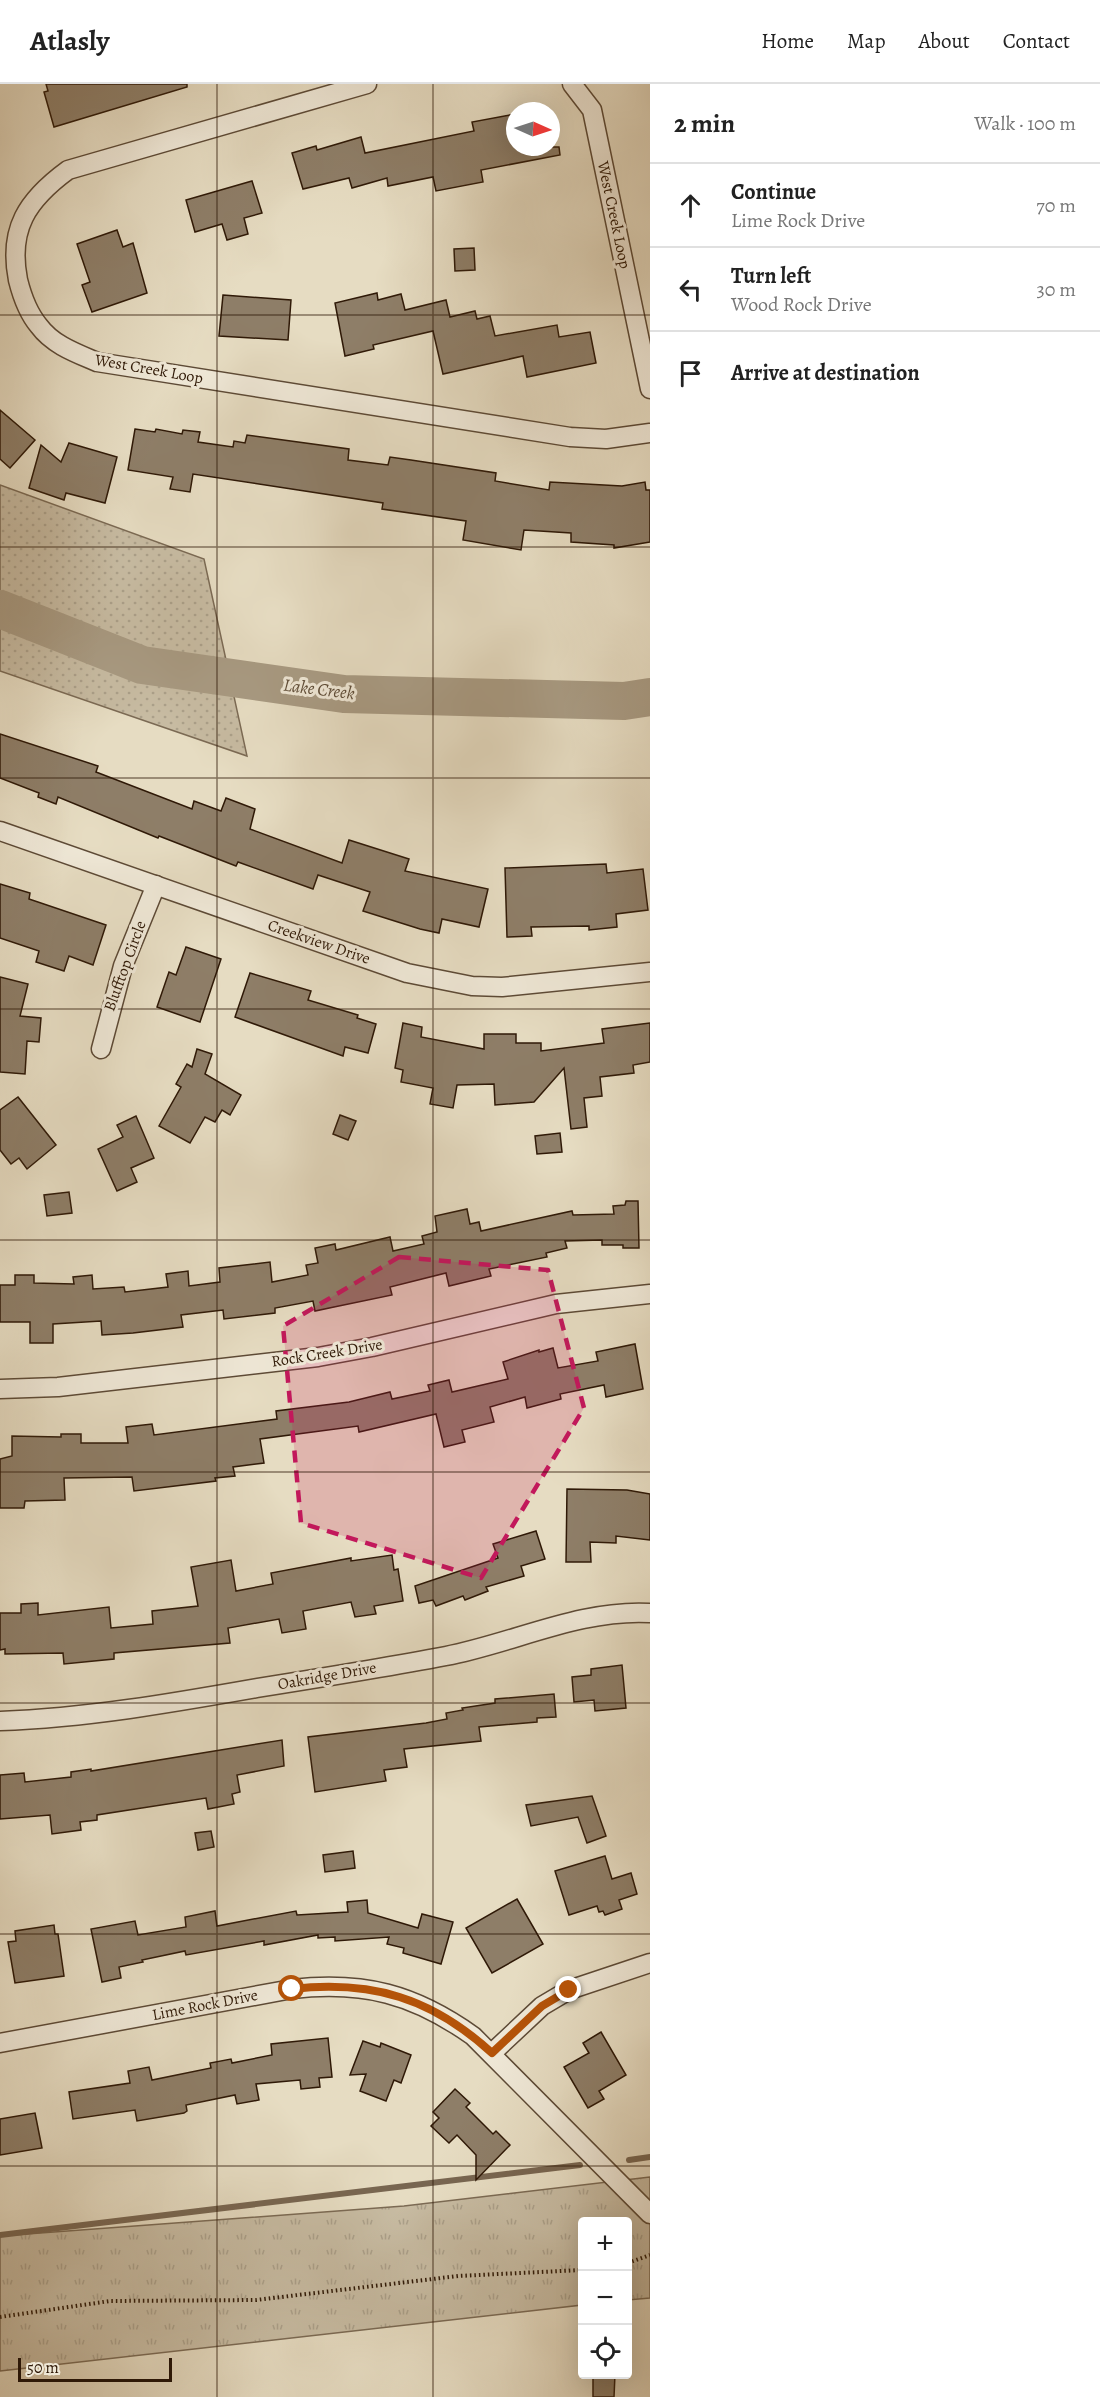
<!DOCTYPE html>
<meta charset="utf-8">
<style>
:root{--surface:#fff;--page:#f6f6f6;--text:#222;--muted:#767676;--line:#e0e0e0}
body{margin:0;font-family:Alegreya,serif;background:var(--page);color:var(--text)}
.controls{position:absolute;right:18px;bottom:18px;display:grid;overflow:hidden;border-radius:6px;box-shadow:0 6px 24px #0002}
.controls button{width:54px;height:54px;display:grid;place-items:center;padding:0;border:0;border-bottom:2px solid var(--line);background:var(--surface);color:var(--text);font:30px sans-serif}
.compass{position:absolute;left:506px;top:18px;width:54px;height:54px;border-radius:50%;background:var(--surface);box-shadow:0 6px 24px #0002;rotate:93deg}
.scale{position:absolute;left:18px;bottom:15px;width:154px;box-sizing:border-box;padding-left:6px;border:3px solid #2f1907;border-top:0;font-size:16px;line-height:21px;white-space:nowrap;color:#2f1907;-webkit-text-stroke:4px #efe8d7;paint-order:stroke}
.stop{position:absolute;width:18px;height:18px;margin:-14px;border:4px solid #b45309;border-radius:50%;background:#fff}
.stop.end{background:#b45309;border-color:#fff;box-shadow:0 2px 6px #0008}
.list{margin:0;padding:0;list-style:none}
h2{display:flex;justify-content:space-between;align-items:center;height:78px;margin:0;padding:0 24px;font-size:26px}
h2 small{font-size:20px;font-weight:400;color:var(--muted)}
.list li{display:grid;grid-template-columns:39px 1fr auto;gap:18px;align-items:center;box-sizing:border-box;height:84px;padding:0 24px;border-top:2px solid var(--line)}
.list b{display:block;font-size:22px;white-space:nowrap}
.list p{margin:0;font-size:20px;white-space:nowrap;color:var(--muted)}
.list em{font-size:20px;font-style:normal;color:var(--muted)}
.icon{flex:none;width:33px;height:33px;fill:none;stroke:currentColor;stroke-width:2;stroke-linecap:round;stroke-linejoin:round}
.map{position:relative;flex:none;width:650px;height:2313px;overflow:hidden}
header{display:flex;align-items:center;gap:36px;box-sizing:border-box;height:84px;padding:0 30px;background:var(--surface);border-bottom:2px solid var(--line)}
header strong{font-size:28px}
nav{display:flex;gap:33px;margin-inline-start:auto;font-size:21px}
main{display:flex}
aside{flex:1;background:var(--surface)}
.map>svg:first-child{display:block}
</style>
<header>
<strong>Atlasly</strong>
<nav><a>Home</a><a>Map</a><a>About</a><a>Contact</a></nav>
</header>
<main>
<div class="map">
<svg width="650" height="2313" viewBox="0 0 650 2313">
<defs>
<pattern id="grass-dots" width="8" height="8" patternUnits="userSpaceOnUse" patternTransform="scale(1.5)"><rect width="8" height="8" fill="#c7bba2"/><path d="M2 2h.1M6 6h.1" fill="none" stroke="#aba08a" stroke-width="1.8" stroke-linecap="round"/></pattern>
<pattern id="park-tufts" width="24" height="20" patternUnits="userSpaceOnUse" patternTransform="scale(1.5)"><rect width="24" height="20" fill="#c7bba2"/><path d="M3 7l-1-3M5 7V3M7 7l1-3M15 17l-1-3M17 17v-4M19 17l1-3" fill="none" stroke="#aba08a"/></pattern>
</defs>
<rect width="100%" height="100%" fill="#e6dcc2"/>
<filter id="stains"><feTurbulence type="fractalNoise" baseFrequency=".00333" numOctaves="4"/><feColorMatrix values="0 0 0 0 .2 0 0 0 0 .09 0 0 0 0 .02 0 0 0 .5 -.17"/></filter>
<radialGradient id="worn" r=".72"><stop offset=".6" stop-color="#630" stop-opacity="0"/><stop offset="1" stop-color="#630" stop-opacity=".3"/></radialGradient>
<path fill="url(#grass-dots)" stroke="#7b6a54" stroke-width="1.5" d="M 0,401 L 204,475 L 247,672 L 0,587 Z"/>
<path fill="url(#park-tufts)" stroke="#7b6a54" stroke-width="1.5" d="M 650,2093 L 650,2214 L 628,2216 L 628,2138 L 582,2138 L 582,2221 L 0,2287 L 0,2152 L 404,2122 Z"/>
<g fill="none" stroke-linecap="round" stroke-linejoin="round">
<g stroke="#786651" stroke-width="6">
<path d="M 629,2076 L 650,2073"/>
<path d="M 0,2151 L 580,2081"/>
</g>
<path stroke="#a89a82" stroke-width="38" d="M 0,525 L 142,581 L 344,610 L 624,617 L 650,613"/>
</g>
<g fill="#8e7e68" stroke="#2f1907" stroke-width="1.5">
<path d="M 46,0 L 187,0 L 187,3 L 54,43 L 44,8 L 48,7 Z"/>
<path d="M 515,30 L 515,63 L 559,63 L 560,71 L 481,86 L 483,98 L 436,107 L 433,93 L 388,102 L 387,94 L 352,104 L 349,94 L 303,105 L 292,69 L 316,62 L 317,66 L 361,53 L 365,69 L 474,47 L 472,38 Z"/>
<path d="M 252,97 L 262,129 L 244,134 L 248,150 L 227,156 L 222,140 L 195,148 L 186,116 Z"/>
<path d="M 117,146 L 123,163 L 133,159 L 147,209 L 92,228 L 82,201 L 90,198 L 77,160 Z"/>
<path d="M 474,164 L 475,186 L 455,187 L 454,165 Z"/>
<path d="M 377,209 L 378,216 L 401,210 L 405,226 L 446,216 L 450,233 L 475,227 L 477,235 L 490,232 L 495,252 L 557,241 L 559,253 L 590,248 L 596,279 L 527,293 L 523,272 L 443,290 L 433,247 L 373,261 L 374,265 L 345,272 L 335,219 Z"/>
<path d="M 223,211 L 291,216 L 288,256 L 219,252 Z"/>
<path d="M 0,326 L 35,356 L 10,384 L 0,375 Z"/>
<path d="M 135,345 L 155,348 L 156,345 L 182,350 L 183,346 L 200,348 L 198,358 L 233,363 L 234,357 L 245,359 L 247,351 L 349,365 L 348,376 L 388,381 L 390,373 L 411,376 L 496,389 L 495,397 L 549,406 L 550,398 L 622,402 L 645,398 L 646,406 L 650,406 L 650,458 L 614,464 L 614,461 L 571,458 L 571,449 L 524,446 L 521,466 L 463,456 L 466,437 L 382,425 L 383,419 L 193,390 L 190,408 L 170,405 L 173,393 L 128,386 Z"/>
<path d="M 69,359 L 117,373 L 105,419 L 66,409 L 64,416 L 29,404 L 41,361 L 61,378 Z"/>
<path d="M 0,650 L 98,682 L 96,688 L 192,725 L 194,717 L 221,727 L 226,714 L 255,725 L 250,745 L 342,779 L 349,756 L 409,775 L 405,787 L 488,805 L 479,843 L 442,835 L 439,849 L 420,845 L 363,827 L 370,808 L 318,791 L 313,805 L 238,778 L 236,782 L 159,752 L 158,754 L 58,713 L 56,720 L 38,713 L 39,709 L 0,694 Z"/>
<path d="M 606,780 L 607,789 L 643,785 L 648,826 L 616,830 L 617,843 L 589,846 L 589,842 L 531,843 L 532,852 L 507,853 L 505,784 Z"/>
<path d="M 0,800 L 30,809 L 29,815 L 106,841 L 93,881 L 69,872 L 64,887 L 36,878 L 39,867 L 0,854 Z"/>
<path d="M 186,863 L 221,875 L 200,938 L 157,923 L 169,888 L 176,891 Z"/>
<path d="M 250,889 L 311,907 L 308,916 L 358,931 L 357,934 L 376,940 L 368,969 L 345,963 L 343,972 L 235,933 Z"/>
<path d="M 0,893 L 28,900 L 20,932 L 41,934 L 39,958 L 27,957 L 25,990 L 0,988 Z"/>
<path d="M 403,939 L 422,943 L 421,953 L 484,965 L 484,950 L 516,950 L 516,959 L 541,959 L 541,967 L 604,959 L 602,945 L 650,939 L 650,978 L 633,981 L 634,989 L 600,993 L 602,1012 L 584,1014 L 587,1043 L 571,1045 L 564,984 L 534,1018 L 495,1021 L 494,1000 L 457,1001 L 453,1024 L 430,1020 L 433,1004 L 401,998 L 403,986 L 395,984 Z"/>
<path d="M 197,965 L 212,970 L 205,990 L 241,1011 L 230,1031 L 222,1026 L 215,1038 L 205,1033 L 190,1059 L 159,1042 L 181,1003 L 176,1000 L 187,980 L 192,983 Z"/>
<path d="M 18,1013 L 56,1061 L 27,1085 L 19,1074 L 11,1080 L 0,1066 L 0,1026 Z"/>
<path d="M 340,1031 L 356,1037 L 348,1056 L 333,1050 Z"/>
<path d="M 136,1032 L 154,1074 L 131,1084 L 137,1098 L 117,1107 L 98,1065 L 123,1053 L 117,1041 Z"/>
<path d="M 560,1049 L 562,1068 L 537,1070 L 535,1052 Z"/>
<path d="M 69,1108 L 72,1129 L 47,1132 L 44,1111 Z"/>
<path d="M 626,1117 L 638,1117 L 639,1164 L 623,1164 L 623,1161 L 602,1161 L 602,1156 L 565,1157 L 567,1164 L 546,1169 L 547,1173 L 489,1185 L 491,1192 L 449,1202 L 446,1189 L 390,1203 L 392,1211 L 334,1223 L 315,1227 L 313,1217 L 275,1224 L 275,1229 L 224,1235 L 223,1226 L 181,1231 L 183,1243 L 133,1249 L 102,1251 L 101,1237 L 53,1240 L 53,1259 L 30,1259 L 30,1238 L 0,1238 L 0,1201 L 15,1201 L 15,1191 L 34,1191 L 34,1199 L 74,1200 L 73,1193 L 92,1191 L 93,1205 L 124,1203 L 125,1208 L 168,1203 L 166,1190 L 188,1187 L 189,1202 L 220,1198 L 219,1184 L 270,1178 L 272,1198 L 308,1191 L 306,1181 L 318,1179 L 315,1164 L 335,1160 L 336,1166 L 390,1153 L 393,1167 L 424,1160 L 422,1152 L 437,1148 L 435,1132 L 467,1125 L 470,1140 L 479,1138 L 481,1147 L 572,1127 L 573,1131 L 614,1130 L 613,1122 L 625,1121 Z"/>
<path d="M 635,1260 L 643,1305 L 606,1313 L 604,1301 L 560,1310 L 561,1315 L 527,1324 L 525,1313 L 490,1323 L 494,1338 L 462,1346 L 465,1358 L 444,1363 L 436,1330 L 359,1348 L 358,1342 L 260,1355 L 264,1379 L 233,1383 L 235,1392 L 215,1394 L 216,1397 L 134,1407 L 132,1393 L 64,1394 L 65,1416 L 25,1417 L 24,1424 L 0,1424 L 0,1375 L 12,1372 L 12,1352 L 61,1353 L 61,1350 L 81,1350 L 81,1359 L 128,1359 L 126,1343 L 152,1340 L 154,1351 L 277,1335 L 276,1327 L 349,1318 L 390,1308 L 392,1315 L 430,1307 L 428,1301 L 449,1296 L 452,1308 L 508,1295 L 503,1278 L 539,1266 L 539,1268 L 553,1264 L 558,1284 L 598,1277 L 596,1268 Z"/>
<path d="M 567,1405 L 627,1406 L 650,1410 L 650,1456 L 616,1452 L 616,1459 L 590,1458 L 591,1478 L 566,1478 Z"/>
<path d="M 536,1447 L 545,1475 L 521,1482 L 524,1492 L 486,1503 L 488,1507 L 465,1516 L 463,1512 L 436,1522 L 433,1516 L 419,1519 L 415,1502 L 498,1474 L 493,1460 Z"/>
<path d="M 392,1471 L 394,1486 L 398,1485 L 403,1517 L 374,1522 L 376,1530 L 355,1533 L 351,1518 L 303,1527 L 306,1545 L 282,1549 L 279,1535 L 228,1544 L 230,1559 L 114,1569 L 114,1575 L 64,1580 L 63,1569 L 5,1570 L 5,1565 L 0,1566 L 0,1529 L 21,1529 L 21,1520 L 38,1519 L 38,1531 L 109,1523 L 111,1544 L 153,1540 L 152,1527 L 198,1522 L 191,1483 L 231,1476 L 236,1507 L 273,1500 L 271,1489 L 351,1474 L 351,1477 Z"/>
<path d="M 622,1581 L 626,1624 L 595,1627 L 594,1616 L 574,1618 L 572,1593 L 591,1591 L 591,1585 Z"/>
<path d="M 554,1610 L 556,1633 L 537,1634 L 537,1638 L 479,1643 L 481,1657 L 404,1665 L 407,1683 L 384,1686 L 386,1697 L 315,1708 L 308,1653 L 426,1639 L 447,1635 L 446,1629 L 463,1626 L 462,1624 L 495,1619 L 495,1615 Z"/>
<path d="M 282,1656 L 284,1682 L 237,1691 L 240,1708 L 232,1710 L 234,1720 L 208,1725 L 206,1714 L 97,1731 L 97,1736 L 80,1738 L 81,1746 L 52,1750 L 50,1731 L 0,1735 L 0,1691 L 24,1689 L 25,1698 L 71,1693 L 71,1688 L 91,1685 L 91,1687 Z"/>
<path d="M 592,1712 L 606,1752 L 587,1759 L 578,1733 L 531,1742 L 526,1721 Z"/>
<path d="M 211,1747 L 214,1763 L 198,1766 L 195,1749 Z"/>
<path d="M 353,1767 L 355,1784 L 325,1788 L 323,1771 Z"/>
<path d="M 605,1772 L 612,1795 L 631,1789 L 637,1810 L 619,1816 L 622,1825 L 605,1831 L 603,1827 L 599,1828 L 597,1822 L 569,1831 L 555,1787 Z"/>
<path d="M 517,1815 L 543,1860 L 492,1889 L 466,1844 Z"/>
<path d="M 367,1816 L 368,1829 L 418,1844 L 422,1830 L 453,1838 L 441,1880 L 403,1869 L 404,1864 L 387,1860 L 389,1853 L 335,1857 L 335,1853 L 318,1854 L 318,1851 L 264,1861 L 264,1857 L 186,1871 L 185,1867 L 142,1876 L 143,1878 L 119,1883 L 121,1894 L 102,1898 L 91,1845 L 135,1837 L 138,1851 L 186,1843 L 185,1833 L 215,1827 L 217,1842 L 296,1827 L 297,1831 L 348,1828 L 347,1818 Z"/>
<path d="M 54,1841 L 55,1850 L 58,1850 L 64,1892 L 15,1899 L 8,1858 L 16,1857 L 15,1847 Z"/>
<path d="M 601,1948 L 626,1991 L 599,2007 L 604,2015 L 588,2024 L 564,1983 L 589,1969 L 583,1959 Z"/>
<path d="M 328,1954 L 332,1993 L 319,1994 L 320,2003 L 301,2005 L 300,1996 L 256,2000 L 259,2016 L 237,2020 L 235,2011 L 186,2021 L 187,2027 L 184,2029 L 137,2037 L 135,2026 L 73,2035 L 69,2008 L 130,1999 L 128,1987 L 149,1983 L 152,1996 L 211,1984 L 210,1979 L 231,1975 L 232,1979 L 272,1971 L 271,1960 Z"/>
<path d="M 363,1957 L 380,1963 L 381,1959 L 411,1971 L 401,1999 L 394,1996 L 386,2017 L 360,2007 L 366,1990 L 350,1991 Z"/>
<path d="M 455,2005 L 470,2019 L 466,2023 L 493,2050 L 496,2047 L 510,2061 L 476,2096 L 476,2071 L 457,2051 L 449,2059 L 431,2042 L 439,2034 L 433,2028 Z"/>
<path d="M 35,2029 L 42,2064 L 0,2071 L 0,2035 Z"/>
<path d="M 593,2290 L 615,2290 L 614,2313 L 593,2313 Z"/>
</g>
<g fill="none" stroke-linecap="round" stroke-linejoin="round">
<g stroke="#5d4a36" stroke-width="21">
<g id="minor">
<path d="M 367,0 L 68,86 C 27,116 8,145 18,196 C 22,212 28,229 39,242 C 53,261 76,269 97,278 L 570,353 L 606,355 L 650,349"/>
<path d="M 572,0 L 592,26 L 650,305"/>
<path d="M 0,747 L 407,889 L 472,902 L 502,903 L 650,888"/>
<path d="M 101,965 L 123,882 L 156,801"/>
<path d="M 0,1305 L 58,1303 L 318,1273 L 372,1263 L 556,1220 L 650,1210"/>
<path d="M 0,1637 C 86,1634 172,1619 257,1604 C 320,1594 383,1584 446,1572 C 514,1559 580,1525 650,1529"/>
<path d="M 0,1959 L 292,1905 C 364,1897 414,1910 473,1952 L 650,2130"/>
<path d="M 492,1969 L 542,1922 L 569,1906 L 650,1879"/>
</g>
</g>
<g stroke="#2f1907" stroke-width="4" stroke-dasharray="1.5 3" stroke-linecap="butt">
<path d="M 628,2179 L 650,2171"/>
<path d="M 0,2233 L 110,2217 L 256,2216 L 458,2192 L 582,2186"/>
</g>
<use href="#minor" stroke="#efe8d7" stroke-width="18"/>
</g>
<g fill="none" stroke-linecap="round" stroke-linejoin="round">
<path stroke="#b45309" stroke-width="8" d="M 292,1905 C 372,1896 432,1914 492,1969 L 542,1922 L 569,1906"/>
</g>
<path fill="#c2185b" fill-opacity="0.2" stroke="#c2185b" stroke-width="4.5" stroke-dasharray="12 8" stroke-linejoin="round" d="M 399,1173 L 548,1186 L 584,1324 L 481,1494 L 301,1439 L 283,1242 Z"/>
<path fill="none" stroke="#2f1907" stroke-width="1.5" stroke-opacity="0.55" d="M 217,0 L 217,2313M 433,0 L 433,2313M 0,231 L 650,231M 0,463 L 650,463M 0,694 L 650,694M 0,925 L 650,925M 0,1156 L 650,1156M 0,1388 L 650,1388M 0,1619 L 650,1619M 0,1850 L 650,1850M 0,2082 L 650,2082"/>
<g text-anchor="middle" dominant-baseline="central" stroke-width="6" stroke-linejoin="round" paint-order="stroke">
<g font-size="16" fill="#2f1907" stroke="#efe8d7">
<text transform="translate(614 131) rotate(78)">West Creek Loop</text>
<text transform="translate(149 285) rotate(10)">West Creek Loop</text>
<text transform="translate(319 858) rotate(19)">Creekview Drive</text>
<text transform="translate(125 882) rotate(-70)">Blufftop Circle</text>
<text transform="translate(327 1269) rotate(-9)">Rock Creek Drive</text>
<text transform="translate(327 1592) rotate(-10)">Oakridge Drive</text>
<text transform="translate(205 1921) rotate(-11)">Lime Rock Drive</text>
</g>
<g font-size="18" font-style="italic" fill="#5f4d38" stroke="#efe8d7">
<text transform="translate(319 605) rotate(7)">Lake Creek</text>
</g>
</g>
<rect width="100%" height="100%" filter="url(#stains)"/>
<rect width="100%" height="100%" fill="url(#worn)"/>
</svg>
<div class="controls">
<button>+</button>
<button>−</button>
<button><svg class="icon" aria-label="locate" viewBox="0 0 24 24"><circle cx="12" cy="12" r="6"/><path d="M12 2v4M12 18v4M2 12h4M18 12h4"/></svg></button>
</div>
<svg class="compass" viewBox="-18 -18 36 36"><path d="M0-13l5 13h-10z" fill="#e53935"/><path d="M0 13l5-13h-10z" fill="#767676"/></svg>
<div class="scale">50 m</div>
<div class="stop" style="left:292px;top:1905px"></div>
<div class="stop end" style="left:569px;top:1906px"></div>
</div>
<aside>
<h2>2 min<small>Walk · 100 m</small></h2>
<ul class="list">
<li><svg class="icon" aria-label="ahead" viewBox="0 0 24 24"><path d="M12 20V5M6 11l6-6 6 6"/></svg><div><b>Continue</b><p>Lime Rock Drive</p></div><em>70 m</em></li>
<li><svg class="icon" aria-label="left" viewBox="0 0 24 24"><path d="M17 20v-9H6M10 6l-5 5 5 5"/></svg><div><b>Turn left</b><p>Wood Rock Drive</p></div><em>30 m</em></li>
<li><svg class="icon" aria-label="arrive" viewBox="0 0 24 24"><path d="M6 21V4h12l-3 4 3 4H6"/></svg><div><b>Arrive at destination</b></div></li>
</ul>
</aside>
</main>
